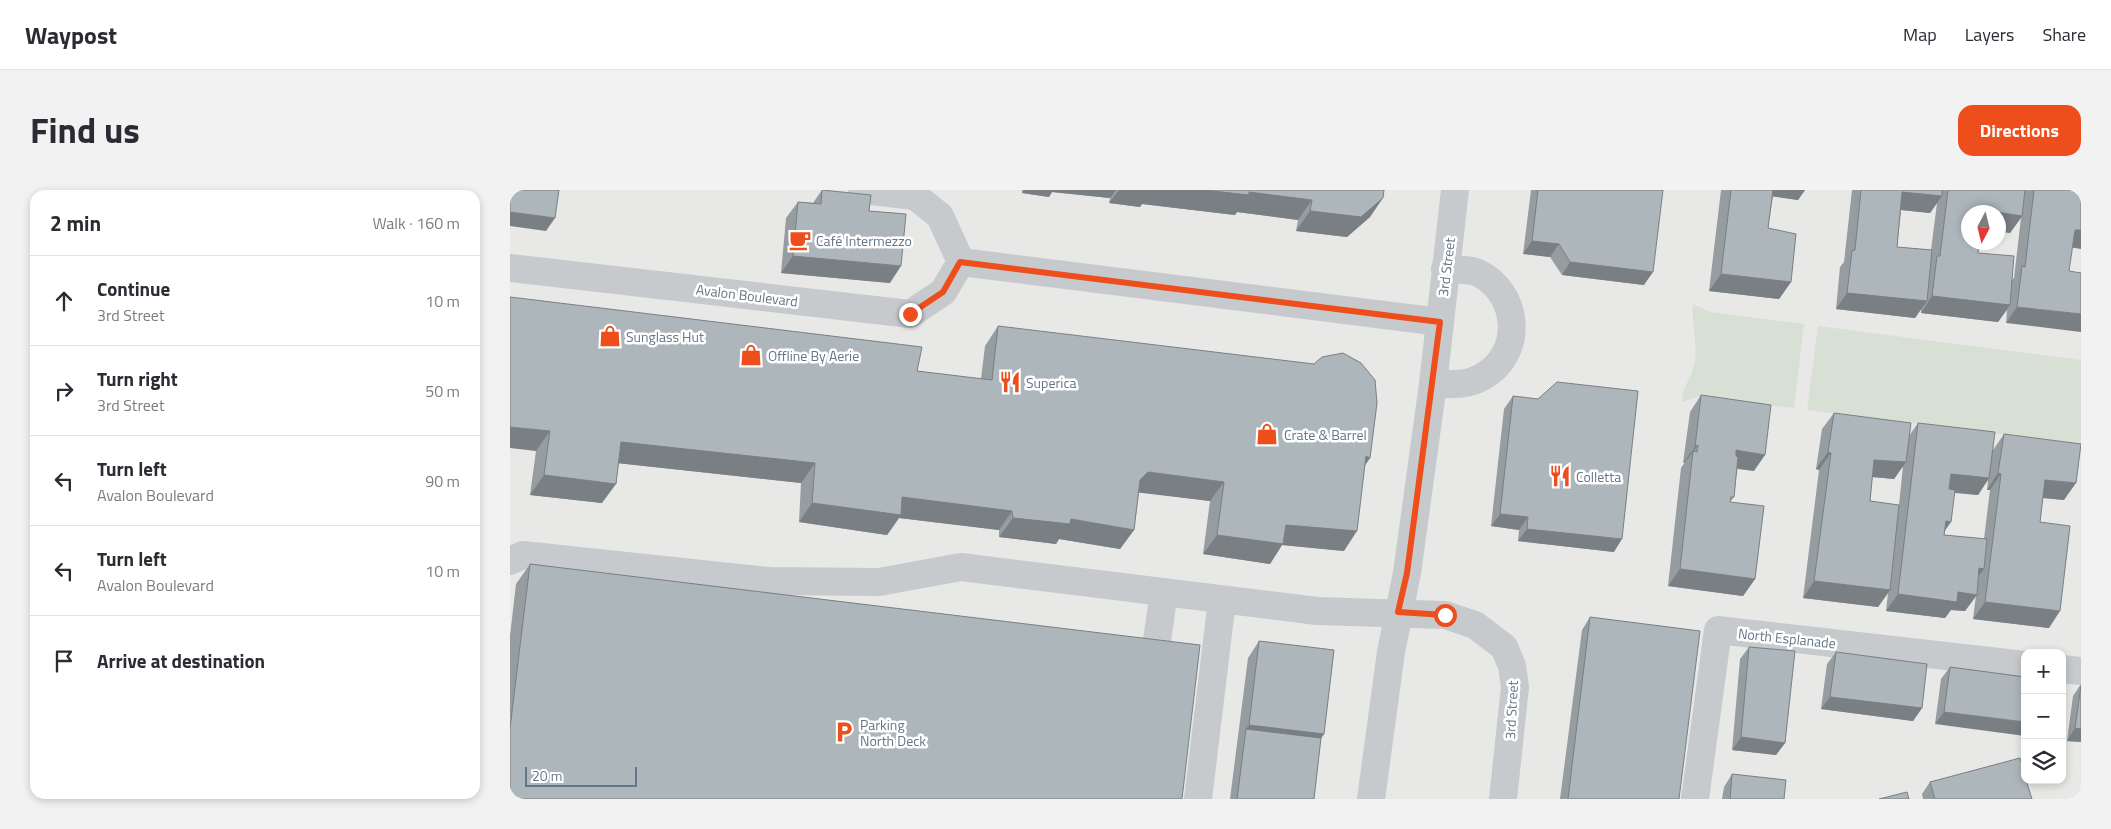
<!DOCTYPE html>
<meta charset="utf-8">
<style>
:root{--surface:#fff;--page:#f2f2f3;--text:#2b2b33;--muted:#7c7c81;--line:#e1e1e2;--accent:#ee4d1c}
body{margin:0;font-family:"Titillium Web",sans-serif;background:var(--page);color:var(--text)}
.controls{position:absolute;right:15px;bottom:15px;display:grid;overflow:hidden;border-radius:10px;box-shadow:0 2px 8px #0003}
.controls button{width:45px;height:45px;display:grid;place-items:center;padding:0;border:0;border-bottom:1px solid var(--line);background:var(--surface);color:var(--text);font:25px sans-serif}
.compass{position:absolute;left:1451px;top:15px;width:45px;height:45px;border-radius:50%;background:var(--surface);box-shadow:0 2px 8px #0003;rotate:187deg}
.scale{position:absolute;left:15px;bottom:12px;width:112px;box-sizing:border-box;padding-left:5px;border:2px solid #647787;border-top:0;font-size:14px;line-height:18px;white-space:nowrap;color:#647787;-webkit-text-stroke:4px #fff;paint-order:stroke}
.stop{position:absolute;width:15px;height:15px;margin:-11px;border:4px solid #ee4d1c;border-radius:50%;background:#fff}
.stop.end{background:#ee4d1c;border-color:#fff;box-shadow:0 1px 5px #0008}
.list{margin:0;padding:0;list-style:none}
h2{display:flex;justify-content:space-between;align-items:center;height:65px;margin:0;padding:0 20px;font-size:21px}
h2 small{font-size:16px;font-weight:400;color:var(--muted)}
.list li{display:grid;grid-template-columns:32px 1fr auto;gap:15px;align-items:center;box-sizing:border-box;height:90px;padding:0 20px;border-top:1px solid var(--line)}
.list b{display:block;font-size:19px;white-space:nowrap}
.list p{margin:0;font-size:16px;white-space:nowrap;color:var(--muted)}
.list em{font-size:16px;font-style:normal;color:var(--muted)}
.icon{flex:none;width:28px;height:28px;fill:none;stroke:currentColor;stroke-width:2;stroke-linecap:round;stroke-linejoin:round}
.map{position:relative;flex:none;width:1571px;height:609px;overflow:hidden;border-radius:15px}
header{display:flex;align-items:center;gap:30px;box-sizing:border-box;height:70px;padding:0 25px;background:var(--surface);border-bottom:1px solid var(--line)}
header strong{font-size:24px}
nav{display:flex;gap:28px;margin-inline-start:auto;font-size:18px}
.intro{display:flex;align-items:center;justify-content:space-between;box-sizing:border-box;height:120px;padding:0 30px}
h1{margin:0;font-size:35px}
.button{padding:12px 22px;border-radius:15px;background:var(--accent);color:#fff;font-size:18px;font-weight:700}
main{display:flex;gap:30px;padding:0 30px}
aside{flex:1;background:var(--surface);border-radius:15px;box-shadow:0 2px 8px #0003}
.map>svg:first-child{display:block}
</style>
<header>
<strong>Waypost</strong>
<nav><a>Map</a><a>Layers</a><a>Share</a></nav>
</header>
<div class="intro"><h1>Find us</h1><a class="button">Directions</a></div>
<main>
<aside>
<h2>2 min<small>Walk · 160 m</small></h2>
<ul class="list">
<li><svg class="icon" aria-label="ahead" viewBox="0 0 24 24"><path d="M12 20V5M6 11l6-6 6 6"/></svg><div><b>Continue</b><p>3rd Street</p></div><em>10 m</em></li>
<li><svg class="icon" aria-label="right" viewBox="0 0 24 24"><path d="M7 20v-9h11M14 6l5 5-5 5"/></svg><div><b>Turn right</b><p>3rd Street</p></div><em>50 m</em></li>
<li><svg class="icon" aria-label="left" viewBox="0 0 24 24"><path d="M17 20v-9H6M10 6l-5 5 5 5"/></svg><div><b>Turn left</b><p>Avalon Boulevard</p></div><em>90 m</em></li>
<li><svg class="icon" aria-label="left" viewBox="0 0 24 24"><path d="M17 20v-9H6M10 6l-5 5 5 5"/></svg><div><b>Turn left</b><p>Avalon Boulevard</p></div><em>10 m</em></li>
<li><svg class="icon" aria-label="arrive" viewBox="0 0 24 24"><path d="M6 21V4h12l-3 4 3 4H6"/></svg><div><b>Arrive at destination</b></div></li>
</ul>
</aside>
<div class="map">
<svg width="1571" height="609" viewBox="0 0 1571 609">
<rect width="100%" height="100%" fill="#f7f7f3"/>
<path fill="#e8e9e7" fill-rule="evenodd" d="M 0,0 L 1571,0 L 1571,609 L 0,609 ZM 1458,22 L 1488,22 L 1488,52 L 1458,52 ZM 1515,463 L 1552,463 L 1552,590 L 1515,590 Z"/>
<g fill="#d8dfd4">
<path d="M 1183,114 L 1200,122 L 1294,134 L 1284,218 L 1188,207 L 1172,212 C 1172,197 1181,189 1184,176 C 1189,155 1181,135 1183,114 Z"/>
<path d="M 1308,136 L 1571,170 L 1571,254 L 1297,220 Z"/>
</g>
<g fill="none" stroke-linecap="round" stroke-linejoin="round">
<g stroke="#c6cacd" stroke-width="28">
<path d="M 352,0 L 405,6 L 430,26 L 451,72"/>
<path d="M 451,72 L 930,132"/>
<path d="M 0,78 L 400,124 L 433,102 L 451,72"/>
<path d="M 923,194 C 940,194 957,196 972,187 C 1015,164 1010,101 966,82 C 957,79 945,80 935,79"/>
<path d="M 0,371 L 13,365 L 259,391 L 369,392 L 451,377 L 807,421 L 935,425 L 965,435 L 994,457 L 1002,476 L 1005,497 L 993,609"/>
<path d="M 644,471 L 654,402"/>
<path d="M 1552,479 L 1571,481"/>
<path d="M 688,609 L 712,410"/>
<path d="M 861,609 L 881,462 L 897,383 L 923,194 L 945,0"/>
<path d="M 1185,609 L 1208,440 L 1515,475"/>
</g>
</g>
<g fill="#959da1" fill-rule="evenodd">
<path d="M 312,0 L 359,21 L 380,93 L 271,83 L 276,28 L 288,12 L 303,13 Z"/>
<path d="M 512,0 L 874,0 L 860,27 L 837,47 L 786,41 L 788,30 L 727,22 L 725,25 L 632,14 L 630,17 L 599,13 L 600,8 L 542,2 L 539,7 L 512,3 Z"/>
<path d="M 1021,0 L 1153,0 L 1134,95 L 1052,85 L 1040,67 L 1013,64 Z"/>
<path d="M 1211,0 L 1295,0 L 1288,10 L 1263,6 L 1258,38 L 1281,92 L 1269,109 L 1199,101 Z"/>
<path d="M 1342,0 L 1571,0 L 1562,58 L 1496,133 L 1497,120 L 1488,132 L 1411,123 L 1411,119 L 1405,128 L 1326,119 L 1330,77 L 1334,72 ZM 1427,13 L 1421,60 L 1387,57 L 1391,20 L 1420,23 ZM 1458,22 L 1488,22 L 1488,41 L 1500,43 L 1511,28 L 1504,88 L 1502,90 L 1468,63 Z"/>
<path d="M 0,107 L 407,181 L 471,189 L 475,156 L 488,136 L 860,268 L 855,275 L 834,361 L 772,355 L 760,374 L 693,364 L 700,311 L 629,302 L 624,340 L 610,359 L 549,349 L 546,354 L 489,347 L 489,340 L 389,328 L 377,345 L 289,332 L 291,293 L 108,273 L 92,313 L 20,305 L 26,261 Z"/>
<path d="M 1191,205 L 1244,281 L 1227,279 L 1224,307 L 1220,312 L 1245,389 L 1233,406 L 1158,396 L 1171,278 L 1175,272 L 1173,273 L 1180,222 Z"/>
<path d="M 1003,206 L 1104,362 L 1008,351 L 1009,340 L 981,336 L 994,219 Z"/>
<path d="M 1324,223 L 1399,246 L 1408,233 L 1483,260 L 1494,244 L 1554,310 L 1533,308 L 1530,332 L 1539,438 L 1463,429 L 1466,405 L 1455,421 L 1441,420 L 1435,428 L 1376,421 L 1378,403 L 1368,417 L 1293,408 L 1309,280 L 1306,279 L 1312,239 ZM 1393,276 L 1389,315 L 1360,311 L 1362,287 L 1384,289 ZM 1478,290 L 1477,300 L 1480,300 L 1474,349 L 1434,345 L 1444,303 L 1468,305 Z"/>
<path d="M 20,374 L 0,609 L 0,446 L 6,394 Z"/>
<path d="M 1080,427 L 1169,609 L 1050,609 L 1072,440 Z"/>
<path d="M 749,451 L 814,544 L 811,548 L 804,609 L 720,609 L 738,468 Z"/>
<path d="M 1239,457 L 1275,553 L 1266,565 L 1222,560 L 1230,469 Z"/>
<path d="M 1326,462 L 1412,518 L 1403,531 L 1311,519 L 1317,474 Z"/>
<path d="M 1440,477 L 1515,487 L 1425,534 L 1431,489 Z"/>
<path d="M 1571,494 L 1571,552 L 1557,551 L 1563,506 Z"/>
<path d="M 1222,584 L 1274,609 L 1212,609 L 1214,597 Z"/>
<path d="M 1420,592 L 1522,609 L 1413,609 L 1412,604 Z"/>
</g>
<g fill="#797f83">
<path d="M 514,0 L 606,0 L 600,8 L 542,2 L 539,7 L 512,3 Z"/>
<path d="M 609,0 L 694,0 L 739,2 L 802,10 L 788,30 L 727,22 L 725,25 L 632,14 L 630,17 L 599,13 Z"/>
<path d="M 1257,0 L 1295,0 L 1288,10 L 1253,5 Z"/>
<path d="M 1392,2 L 1432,6 L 1420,23 L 1381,19 Z"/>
<path d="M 873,8 L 860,27 L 837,47 L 786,41 L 800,21 Z"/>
<path d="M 1474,20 L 1512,26 L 1500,43 L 1488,41 L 1488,22 L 1472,22 Z"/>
<path d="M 0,22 L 45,28 L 36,41 L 0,36 Z"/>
<path d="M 1565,40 L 1571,40 L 1571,59 L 1553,56 Z"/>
<path d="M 1022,51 L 1049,54 L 1040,67 L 1013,64 Z"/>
<path d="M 283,66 L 391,76 L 380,93 L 271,83 Z"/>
<path d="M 1060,72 L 1143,82 L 1134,95 L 1052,85 Z"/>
<path d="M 1211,84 L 1281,92 L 1269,109 L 1199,101 Z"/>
<path d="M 1337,103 L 1417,111 L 1405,128 L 1326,119 Z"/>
<path d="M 1422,106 L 1500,115 L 1488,132 L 1411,123 Z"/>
<path d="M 1507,117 L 1571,124 L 1571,142 L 1496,133 Z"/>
<path d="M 0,237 L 40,241 L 26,261 L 0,258 Z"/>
<path d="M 111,252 L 305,273 L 291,293 L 97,272 Z"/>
<path d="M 1188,255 L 1175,272 L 1173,273 L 1185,257 Z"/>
<path d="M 1226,260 L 1255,265 L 1244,281 L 1214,276 Z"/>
<path d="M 1318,262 L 1321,263 L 1309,280 L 1306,279 Z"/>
<path d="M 856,266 L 860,268 L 847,287 Z"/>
<path d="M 1364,270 L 1396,272 L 1384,289 L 1352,286 Z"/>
<path d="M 638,282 L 714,292 L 700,311 L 624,302 L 630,290 Z"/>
<path d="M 1488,283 L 1491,284 L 1480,300 L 1477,300 Z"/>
<path d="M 1441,284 L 1479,288 L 1468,305 L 1430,301 Z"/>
<path d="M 34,285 L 106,294 L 92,313 L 20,305 Z"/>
<path d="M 1535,290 L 1566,293 L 1554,310 L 1523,307 Z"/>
<path d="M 392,307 L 502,321 L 489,340 L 389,328 L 377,345 L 289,332 L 302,313 Z"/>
<path d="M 990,324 L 1018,327 L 1009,340 L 981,336 Z"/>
<path d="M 503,328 L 561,329 L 624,340 L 610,359 L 549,349 L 546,354 L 489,347 Z"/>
<path d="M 1436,331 L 1441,332 L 1429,349 Z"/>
<path d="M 776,335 L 847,341 L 834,361 L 772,355 L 760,374 L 693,364 L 707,345 Z"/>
<path d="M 1017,339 L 1112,349 L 1104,362 L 1008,351 Z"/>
<path d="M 1469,378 L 1474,379 L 1462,395 Z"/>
<path d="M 1170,379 L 1245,389 L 1233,406 L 1158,396 Z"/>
<path d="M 1304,391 L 1380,400 L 1368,417 L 1293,408 Z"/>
<path d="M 1448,402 L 1467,405 L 1455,421 L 1441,420 L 1435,428 L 1376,421 L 1388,404 Z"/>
<path d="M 1475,412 L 1550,421 L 1539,438 L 1463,429 Z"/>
<path d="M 1320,507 L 1412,518 L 1403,531 L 1311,519 Z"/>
<path d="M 1434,522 L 1515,532 L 1515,546 L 1425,534 Z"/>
<path d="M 739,535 L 814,544 L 803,560 L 736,539 Z"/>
<path d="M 1565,538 L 1571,539 L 1571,552 L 1557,551 Z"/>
<path d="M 1231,547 L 1275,553 L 1266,565 L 1222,560 Z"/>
</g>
<g fill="#adb6bb" stroke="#797f83">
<path d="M 0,0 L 49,0 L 45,28 L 0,22 Z"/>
<path d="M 312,0 L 361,5 L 359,21 L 396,24 L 391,76 L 283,66 L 288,12 L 311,14 Z"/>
<path d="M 694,0 L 874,0 L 873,8 L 851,27 L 800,21 L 802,10 L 739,2 L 739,5 Z"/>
<path d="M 1028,0 L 1153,0 L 1143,82 L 1060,72 L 1049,54 L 1022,51 Z"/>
<path d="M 1221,0 L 1263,0 L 1258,38 L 1286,44 L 1281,92 L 1211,84 Z"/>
<path d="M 1351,0 L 1432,0 L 1432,6 L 1392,2 L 1387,57 L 1422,60 L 1417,111 L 1337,103 L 1342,61 L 1345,60 Z"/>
<path d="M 1438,0 L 1515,0 L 1512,26 L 1474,20 L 1473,22 L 1458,22 L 1458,52 L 1469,52 L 1468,63 L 1504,66 L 1500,115 L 1422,106 L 1427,66 L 1430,66 Z"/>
<path d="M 1524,0 L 1571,0 L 1571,40 L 1565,40 L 1559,81 L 1571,83 L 1571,124 L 1507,117 L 1512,76 L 1515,77 Z"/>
<path d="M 0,107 L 412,157 L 407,181 L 482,190 L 488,136 L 804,174 L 812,167 L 833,163 L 851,173 L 865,190 L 867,213 L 860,268 L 856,266 L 847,341 L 776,335 L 773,354 L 707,345 L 714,292 L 638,282 L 630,290 L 624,340 L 561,329 L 560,334 L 503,328 L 502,321 L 392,307 L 391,325 L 302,313 L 305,273 L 111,252 L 106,294 L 34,285 L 40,241 L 0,237 Z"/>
<path d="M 1047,192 L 1128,201 L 1112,349 L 1017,339 L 1018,327 L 990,324 L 1003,206 L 1028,209 Z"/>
<path d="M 1191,205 L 1261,215 L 1255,265 L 1226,260 L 1226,266 L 1228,267 L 1224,307 L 1221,307 L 1220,312 L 1254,316 L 1245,389 L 1170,379 L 1183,261 L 1187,262 L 1188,255 L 1185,257 Z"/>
<path d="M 1324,223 L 1401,233 L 1396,272 L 1364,270 L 1360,311 L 1389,315 L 1380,400 L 1304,391 L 1321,263 L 1318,262 Z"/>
<path d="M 1408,233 L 1485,242 L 1479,288 L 1441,284 L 1439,299 L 1445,300 L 1441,332 L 1436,331 L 1434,345 L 1477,349 L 1474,379 L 1469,378 L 1467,405 L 1448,402 L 1447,412 L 1388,404 Z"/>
<path d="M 1494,244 L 1571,254 L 1566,293 L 1535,290 L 1530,332 L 1560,336 L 1550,421 L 1475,412 L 1491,284 L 1488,283 Z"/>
<path d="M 20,374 L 690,455 L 672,609 L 0,609 L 0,538 Z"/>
<path d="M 1080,427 L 1190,441 L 1169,609 L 1058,609 Z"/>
<path d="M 749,451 L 824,460 L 814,544 L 739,535 Z"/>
<path d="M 1239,457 L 1285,461 L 1275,553 L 1231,547 Z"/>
<path d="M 1326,462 L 1417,474 L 1412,518 L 1320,507 Z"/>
<path d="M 1440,477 L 1515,487 L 1515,532 L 1434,522 Z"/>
<path d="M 1571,496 L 1571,539 L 1565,538 Z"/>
<path d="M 736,539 L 811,548 L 804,609 L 727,609 Z"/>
<path d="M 1510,568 L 1515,585 L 1515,590 L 1516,590 L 1522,609 L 1425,609 L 1420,592 Z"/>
<path d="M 1222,584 L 1276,590 L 1274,609 L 1220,609 Z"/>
<path d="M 1397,602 L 1399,609 L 1369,609 Z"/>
</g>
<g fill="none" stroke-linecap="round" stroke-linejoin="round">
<path stroke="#ee4d1c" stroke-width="6" d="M 400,124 L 433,102 L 450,72 L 930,132 L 897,383 L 888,422 L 935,425"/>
</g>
<defs>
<g id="cafe-bare" transform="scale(1.725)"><path d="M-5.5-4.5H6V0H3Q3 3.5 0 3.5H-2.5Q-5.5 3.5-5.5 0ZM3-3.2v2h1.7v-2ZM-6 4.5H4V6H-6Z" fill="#ee4d1c" stroke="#fff" stroke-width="2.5" paint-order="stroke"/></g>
<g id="shop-bare" transform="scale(1.725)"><path d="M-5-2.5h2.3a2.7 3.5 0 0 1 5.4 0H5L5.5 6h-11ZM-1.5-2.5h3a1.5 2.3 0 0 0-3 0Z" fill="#ee4d1c" stroke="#fff" stroke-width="2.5" paint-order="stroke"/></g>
<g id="restaurant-bare" transform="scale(1.725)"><path d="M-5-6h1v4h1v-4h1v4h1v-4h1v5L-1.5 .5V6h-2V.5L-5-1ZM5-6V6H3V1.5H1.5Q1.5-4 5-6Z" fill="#ee4d1c" stroke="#fff" stroke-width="2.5" paint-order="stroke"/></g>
<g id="parking-bare" transform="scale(1.725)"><path d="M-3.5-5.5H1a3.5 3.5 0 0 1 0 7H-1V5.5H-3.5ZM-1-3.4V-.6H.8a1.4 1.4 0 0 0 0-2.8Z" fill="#ee4d1c" stroke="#fff" stroke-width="2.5" paint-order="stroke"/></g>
</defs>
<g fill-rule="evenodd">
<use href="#cafe-bare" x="290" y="50"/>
<use href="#shop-bare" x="100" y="146"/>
<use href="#shop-bare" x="241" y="165"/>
<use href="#restaurant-bare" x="500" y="192"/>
<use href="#shop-bare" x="757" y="244"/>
<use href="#restaurant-bare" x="1050" y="286"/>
<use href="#parking-bare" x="334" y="542"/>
</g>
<g text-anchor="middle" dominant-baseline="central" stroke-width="5" stroke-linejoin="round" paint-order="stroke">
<g font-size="14" fill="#647787" stroke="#fff" text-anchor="start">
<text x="306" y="50">Café Intermezzo</text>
<text x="116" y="146">Sunglass Hut</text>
<text x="258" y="165">Offline By Aerie</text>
<text x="516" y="192">Superica</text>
<text x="774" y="244">Crate &amp; Barrel</text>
<text x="1066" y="286">Colletta</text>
<text x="350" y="534">Parking<tspan x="350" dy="16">North Deck</tspan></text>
</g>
<g font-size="14" fill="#647787" stroke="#fff">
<text transform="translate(936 77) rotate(-83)">3rd Street</text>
<text transform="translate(237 105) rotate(7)">Avalon Boulevard</text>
<text transform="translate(1277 448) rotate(6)">North Esplanade</text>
<text transform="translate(1001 520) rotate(-87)">3rd Street</text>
</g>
</g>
</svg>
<div class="controls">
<button>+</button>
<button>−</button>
<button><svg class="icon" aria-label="layers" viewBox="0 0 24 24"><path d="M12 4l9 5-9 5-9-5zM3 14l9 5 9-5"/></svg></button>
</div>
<svg class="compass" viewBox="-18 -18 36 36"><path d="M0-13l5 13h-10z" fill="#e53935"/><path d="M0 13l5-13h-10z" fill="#7c7c81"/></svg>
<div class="scale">20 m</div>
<div class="stop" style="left:935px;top:425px"></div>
<div class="stop end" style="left:400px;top:124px"></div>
</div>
</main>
